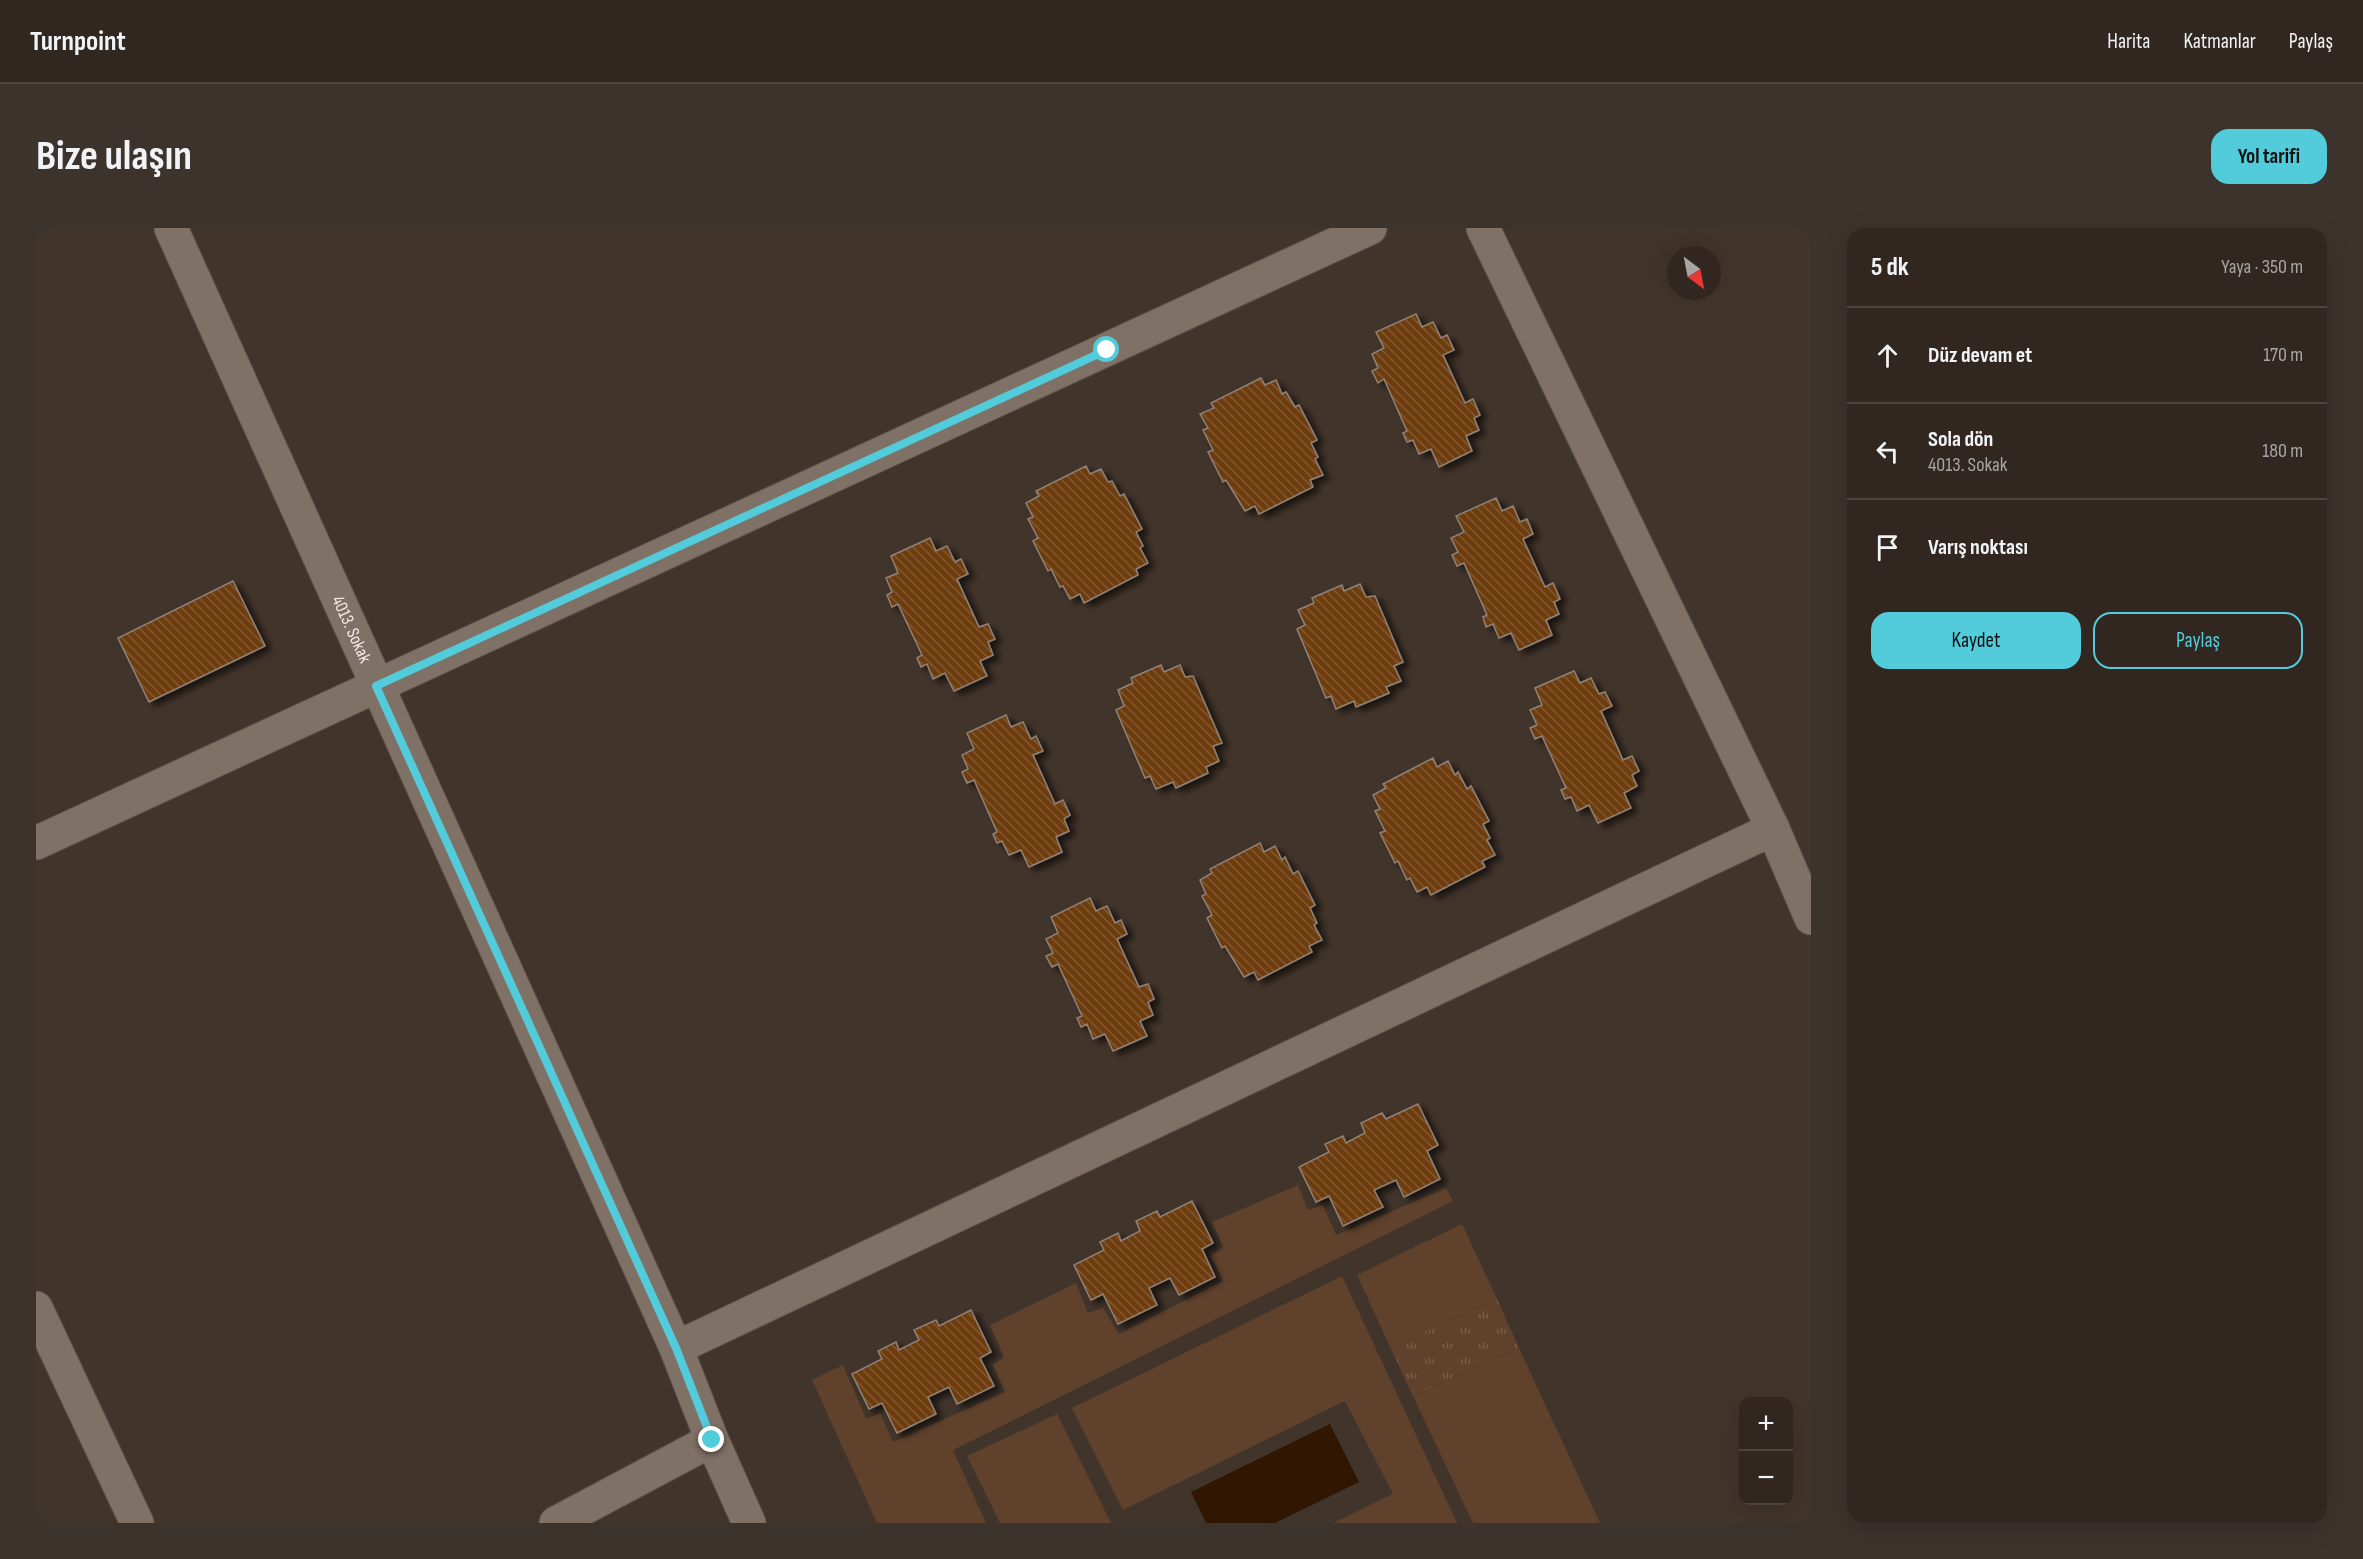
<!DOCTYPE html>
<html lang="tr">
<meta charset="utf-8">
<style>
:root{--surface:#312720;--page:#3d332d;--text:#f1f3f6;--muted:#a8a5a5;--line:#4c443e;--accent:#52cbda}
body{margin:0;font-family:"Sofia Sans Condensed",sans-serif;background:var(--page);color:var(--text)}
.controls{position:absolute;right:18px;bottom:18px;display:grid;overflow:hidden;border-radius:12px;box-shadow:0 6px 24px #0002}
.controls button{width:54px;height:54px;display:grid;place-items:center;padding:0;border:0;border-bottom:2px solid var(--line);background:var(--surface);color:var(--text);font:30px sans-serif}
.compass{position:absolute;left:1631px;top:18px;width:54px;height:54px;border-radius:50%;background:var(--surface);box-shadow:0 6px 24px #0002;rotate:148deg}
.stop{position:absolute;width:18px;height:18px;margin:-14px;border:4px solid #52cbda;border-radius:50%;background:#fff}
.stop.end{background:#52cbda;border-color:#fff;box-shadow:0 2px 6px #0008}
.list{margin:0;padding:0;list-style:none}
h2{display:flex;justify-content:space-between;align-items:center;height:78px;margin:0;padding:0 24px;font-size:26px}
h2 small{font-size:20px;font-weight:400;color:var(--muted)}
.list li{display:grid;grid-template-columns:39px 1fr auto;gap:18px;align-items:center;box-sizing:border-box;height:96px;padding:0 24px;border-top:2px solid var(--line)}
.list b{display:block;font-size:22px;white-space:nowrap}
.list p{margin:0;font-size:20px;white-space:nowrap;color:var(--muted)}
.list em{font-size:20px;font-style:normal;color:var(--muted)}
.actions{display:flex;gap:12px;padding:18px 24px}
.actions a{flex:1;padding:14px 0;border:2px solid var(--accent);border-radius:18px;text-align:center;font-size:21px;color:var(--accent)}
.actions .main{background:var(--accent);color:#111}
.icon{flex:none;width:33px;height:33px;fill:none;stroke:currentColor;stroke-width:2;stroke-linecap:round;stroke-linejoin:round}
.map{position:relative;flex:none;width:1775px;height:1295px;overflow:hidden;border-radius:18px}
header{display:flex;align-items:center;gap:36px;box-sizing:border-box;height:84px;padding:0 30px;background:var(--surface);border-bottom:2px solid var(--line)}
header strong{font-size:28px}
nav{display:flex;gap:33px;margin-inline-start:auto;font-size:21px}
.intro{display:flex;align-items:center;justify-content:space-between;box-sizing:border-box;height:144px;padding:0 36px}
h1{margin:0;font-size:42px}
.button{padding:15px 27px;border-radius:18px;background:var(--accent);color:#111;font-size:21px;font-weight:700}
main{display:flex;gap:36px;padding:0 36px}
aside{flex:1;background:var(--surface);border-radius:18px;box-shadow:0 6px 24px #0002}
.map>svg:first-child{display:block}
</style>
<header>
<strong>Turnpoint</strong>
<nav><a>Harita</a><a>Katmanlar</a><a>Paylaş</a></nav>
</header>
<div class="intro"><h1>Bize ulaşın</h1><a class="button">Yol tarifi</a></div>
<main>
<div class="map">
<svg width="1775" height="1295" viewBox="0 0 1775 1295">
<defs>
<pattern id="park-tufts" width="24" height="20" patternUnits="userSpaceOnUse" patternTransform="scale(1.5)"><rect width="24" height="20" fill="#60422c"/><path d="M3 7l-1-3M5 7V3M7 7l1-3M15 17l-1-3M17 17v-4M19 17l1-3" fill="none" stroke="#775d4b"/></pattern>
<pattern id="building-back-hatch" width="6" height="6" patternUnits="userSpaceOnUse" patternTransform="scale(1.5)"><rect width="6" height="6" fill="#6e3c10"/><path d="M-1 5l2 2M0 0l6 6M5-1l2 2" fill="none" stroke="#835833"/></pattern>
<filter id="shadow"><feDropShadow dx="6" dy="4" stdDeviation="3" flood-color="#0009"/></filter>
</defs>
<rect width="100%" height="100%" fill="#41342b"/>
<g fill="#60422c">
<path d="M 1262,957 L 1272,982 L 1287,977 L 1300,1007 L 1410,960 L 1417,973 L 917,1222 L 950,1295 L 841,1295 L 776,1152 L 807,1137 L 830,1191 L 844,1185 L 857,1214 L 969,1164 L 957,1137 L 968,1129 L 954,1097 L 1040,1055 L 1052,1085 L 1067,1080 L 1083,1106 L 1187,1053 L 1175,1028 L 1187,1019 L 1176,994 Z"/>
<path d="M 1426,996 L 1461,1071 L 1354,1119 L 1321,1047 Z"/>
<path d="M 1306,1048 L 1421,1295 L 1297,1295 L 1357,1266 L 1309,1173 L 1087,1282 L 1036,1180 Z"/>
<path d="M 1483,1120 L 1564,1295 L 1437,1295 L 1377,1168 Z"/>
<path d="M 1021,1186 L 1075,1295 L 964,1295 L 931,1228 Z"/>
</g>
<path fill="url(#park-tufts)" d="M 1461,1071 L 1483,1120 L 1377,1168 L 1354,1119 Z"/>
<path fill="#311602" d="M 1294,1196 L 1323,1254 L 1239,1295 L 1170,1295 L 1155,1264 Z"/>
<g fill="url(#building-back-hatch)" stroke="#918277" stroke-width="1.5" filter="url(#shadow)">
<path d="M 1380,86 L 1386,99 L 1397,94 L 1405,110 L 1411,107 L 1418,122 L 1407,127 L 1429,175 L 1437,171 L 1444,187 L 1438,190 L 1443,202 L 1430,208 L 1436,223 L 1403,239 L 1395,221 L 1383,226 L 1377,212 L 1371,214 L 1367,205 L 1371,203 L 1348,151 L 1342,155 L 1336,143 L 1342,140 L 1336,126 L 1348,120 L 1340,104 Z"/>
<path d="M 1225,150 L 1229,157 L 1240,152 L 1246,166 L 1250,164 L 1259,179 L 1263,177 L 1281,212 L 1275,215 L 1282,229 L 1279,231 L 1287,247 L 1274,252 L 1277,259 L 1223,286 L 1219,278 L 1209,283 L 1190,252 L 1187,254 L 1172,224 L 1177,222 L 1167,202 L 1172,200 L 1164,186 L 1178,180 L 1175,175 Z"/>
<path d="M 1050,238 L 1054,246 L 1065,241 L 1072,254 L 1076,253 L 1084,268 L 1088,266 L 1106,301 L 1100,304 L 1107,318 L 1104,320 L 1112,335 L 1100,341 L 1102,347 L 1048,375 L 1044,366 L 1034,371 L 1027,358 L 1024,359 L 1015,341 L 1012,343 L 997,313 L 1002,310 L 992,291 L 997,289 L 990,275 L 1003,268 L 1000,263 Z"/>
<path d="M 1460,270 L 1466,283 L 1477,278 L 1484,294 L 1491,291 L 1497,306 L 1487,311 L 1509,359 L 1517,355 L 1524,371 L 1518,374 L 1523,386 L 1510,392 L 1516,407 L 1483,422 L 1475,405 L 1463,410 L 1457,396 L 1450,399 L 1447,389 L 1451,387 L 1428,335 L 1421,338 L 1416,327 L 1422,324 L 1415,310 L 1428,304 L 1420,288 Z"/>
<path d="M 894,310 L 900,323 L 911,318 L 919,334 L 925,331 L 932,346 L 921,351 L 943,399 L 952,396 L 959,411 L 952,414 L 957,427 L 944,433 L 951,448 L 918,463 L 909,445 L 897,451 L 891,436 L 885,439 L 881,430 L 886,427 L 862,376 L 856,379 L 851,367 L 856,364 L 850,350 L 862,345 L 855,328 Z"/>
<path d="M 197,353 L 229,418 L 113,474 L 82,410 Z"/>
<path d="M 1324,356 L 1330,369 L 1339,368 L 1367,434 L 1358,438 L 1365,453 L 1350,459 L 1353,465 L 1320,479 L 1318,473 L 1300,481 L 1295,468 L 1290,470 L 1261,401 L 1269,397 L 1262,382 L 1278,375 L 1276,370 L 1306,357 L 1308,363 Z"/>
<path d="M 1125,437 L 1128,444 L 1144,437 L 1149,449 L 1157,448 L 1186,515 L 1177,518 L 1183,533 L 1170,539 L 1172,545 L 1140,560 L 1137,554 L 1120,561 L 1114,548 L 1109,550 L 1080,482 L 1088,478 L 1082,462 L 1097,455 L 1095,450 Z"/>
<path d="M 1538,443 L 1544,455 L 1555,450 L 1563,466 L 1569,464 L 1576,478 L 1565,483 L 1587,532 L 1596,528 L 1603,543 L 1596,547 L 1601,558 L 1588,565 L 1595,580 L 1562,595 L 1553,577 L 1541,583 L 1535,569 L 1529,571 L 1525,562 L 1530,560 L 1506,508 L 1499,511 L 1494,500 L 1501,497 L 1494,482 L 1506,477 L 1499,460 Z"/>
<path d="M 970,487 L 975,499 L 987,494 L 995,511 L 1000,508 L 1007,523 L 997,527 L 1019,576 L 1027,572 L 1034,587 L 1028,591 L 1033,603 L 1020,609 L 1026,624 L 993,639 L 985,622 L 973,627 L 966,613 L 961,615 L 957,606 L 961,604 L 938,552 L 931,555 L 926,544 L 932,541 L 926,527 L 938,521 L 931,505 Z"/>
<path d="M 1397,530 L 1401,539 L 1412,533 L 1419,547 L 1422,544 L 1431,561 L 1435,558 L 1453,593 L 1447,596 L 1454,610 L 1451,612 L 1459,627 L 1446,633 L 1449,639 L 1395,667 L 1391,659 L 1381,664 L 1374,650 L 1371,652 L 1362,633 L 1359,635 L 1344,605 L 1349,603 L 1339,583 L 1344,581 L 1337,567 L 1350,560 L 1347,556 Z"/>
<path d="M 1224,615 L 1228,624 L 1239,618 L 1246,632 L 1249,629 L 1257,646 L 1262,643 L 1279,677 L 1274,680 L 1281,695 L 1278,697 L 1286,712 L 1273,718 L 1276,724 L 1222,752 L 1218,744 L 1208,749 L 1189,718 L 1186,720 L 1171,690 L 1176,687 L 1166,668 L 1170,666 L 1164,652 L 1176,645 L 1174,641 Z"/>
<path d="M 1054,670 L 1060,683 L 1071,678 L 1079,695 L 1085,692 L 1091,706 L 1081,711 L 1103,759 L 1112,756 L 1118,771 L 1112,774 L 1117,787 L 1104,793 L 1111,808 L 1077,823 L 1069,806 L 1057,811 L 1051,796 L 1045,799 L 1041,790 L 1046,788 L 1022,736 L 1016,739 L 1010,728 L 1017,725 L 1010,711 L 1022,705 L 1015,689 Z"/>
<path d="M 1382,876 L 1402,917 L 1391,923 L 1404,951 L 1368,969 L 1360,952 L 1338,962 L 1347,979 L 1307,998 L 1293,968 L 1280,974 L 1263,939 L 1293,924 L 1289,916 L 1307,908 L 1310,915 L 1329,905 L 1325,895 L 1346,885 L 1350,891 Z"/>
<path d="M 1156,973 L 1177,1015 L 1166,1021 L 1179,1049 L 1143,1067 L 1134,1050 L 1113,1060 L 1121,1077 L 1082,1096 L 1067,1066 L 1055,1072 L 1038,1037 L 1068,1022 L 1064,1014 L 1082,1005 L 1085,1013 L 1104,1003 L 1100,993 L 1121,983 L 1124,989 Z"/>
<path d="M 935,1082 L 955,1124 L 944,1130 L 958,1158 L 921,1176 L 913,1159 L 892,1169 L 900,1186 L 861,1205 L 846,1175 L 833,1181 L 816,1146 L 846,1131 L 842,1123 L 860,1114 L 863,1122 L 883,1112 L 878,1102 L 900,1092 L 903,1098 Z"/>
</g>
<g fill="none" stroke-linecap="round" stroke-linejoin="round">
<g stroke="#5d524a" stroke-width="35">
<g id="minor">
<path id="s1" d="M 135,0 L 640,1120 L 676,1212 L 713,1295"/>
<path d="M 1447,0 L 1737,601"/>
<path d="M 0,615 L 1334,0"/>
<path d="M 0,1080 L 101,1295"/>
<path d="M 640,1120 L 1737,601 L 1775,690"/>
<path d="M 520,1295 L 676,1212"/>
</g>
</g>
<use href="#minor" stroke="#807167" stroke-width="33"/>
</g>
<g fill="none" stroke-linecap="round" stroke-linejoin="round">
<path stroke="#52cbda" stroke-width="8" d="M 676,1212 L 640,1120 L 340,458 L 1071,122"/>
</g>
<g text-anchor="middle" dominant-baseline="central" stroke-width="4.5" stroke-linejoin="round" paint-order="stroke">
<g font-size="18" fill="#f4ebe6" stroke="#231d19">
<text stroke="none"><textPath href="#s1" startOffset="440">4013. Sokak</textPath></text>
</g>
</g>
</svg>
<div class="controls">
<button>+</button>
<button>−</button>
</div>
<svg class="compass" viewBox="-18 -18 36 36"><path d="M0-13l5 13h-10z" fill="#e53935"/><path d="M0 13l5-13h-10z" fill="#a8a5a5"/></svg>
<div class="stop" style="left:1071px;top:122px"></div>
<div class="stop end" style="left:676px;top:1212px"></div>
</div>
<aside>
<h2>5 dk<small>Yaya · 350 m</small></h2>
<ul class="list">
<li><svg class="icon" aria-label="ahead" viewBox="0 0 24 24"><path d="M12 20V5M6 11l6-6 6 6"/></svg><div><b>Düz devam et</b></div><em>170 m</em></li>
<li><svg class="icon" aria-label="left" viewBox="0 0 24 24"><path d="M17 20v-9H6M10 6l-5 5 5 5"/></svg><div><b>Sola dön</b><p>4013. Sokak</p></div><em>180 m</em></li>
<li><svg class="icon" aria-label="arrive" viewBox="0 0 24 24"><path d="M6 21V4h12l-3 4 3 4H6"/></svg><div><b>Varış noktası</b></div></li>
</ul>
<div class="actions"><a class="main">Kaydet</a><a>Paylaş</a></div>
</aside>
</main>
